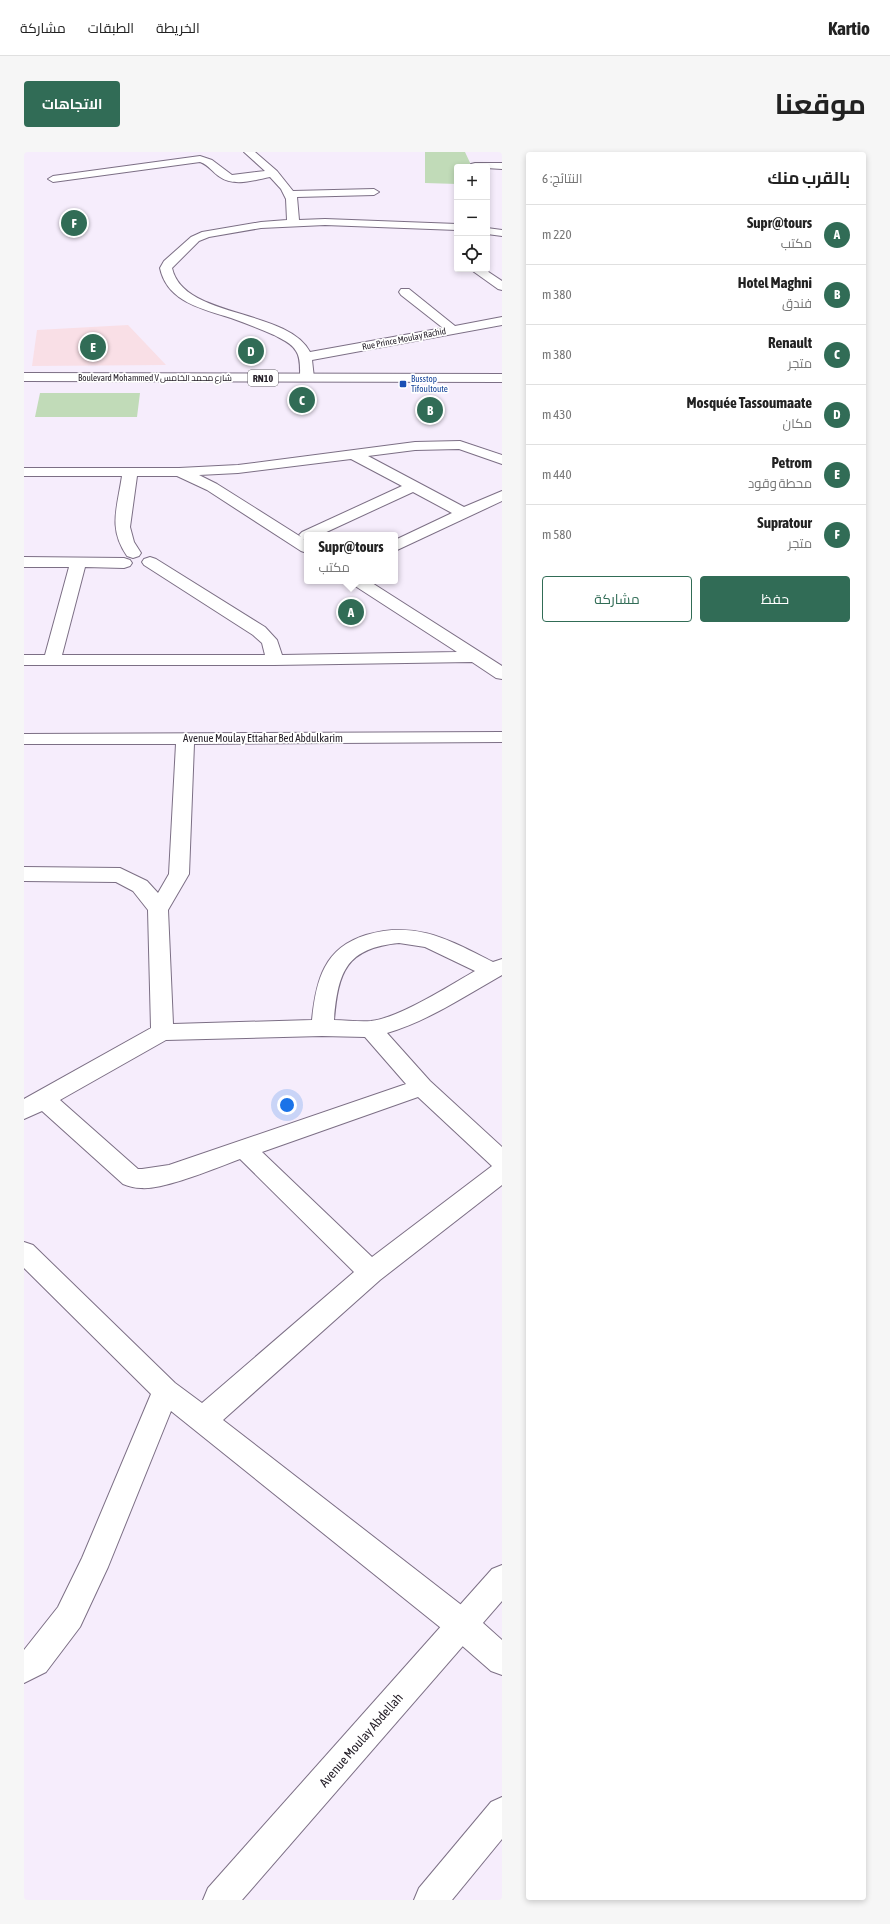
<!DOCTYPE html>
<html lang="ar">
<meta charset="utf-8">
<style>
:root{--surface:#fff;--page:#f6f6f6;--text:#222;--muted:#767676;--line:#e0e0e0;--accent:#316c56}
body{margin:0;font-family:"Asap Condensed",Cairo,sans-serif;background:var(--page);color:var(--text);direction:rtl}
.controls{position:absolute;right:12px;top:12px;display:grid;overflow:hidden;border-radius:4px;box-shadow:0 2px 6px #0003}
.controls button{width:36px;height:36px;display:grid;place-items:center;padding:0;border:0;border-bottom:1px solid var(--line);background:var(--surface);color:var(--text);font:20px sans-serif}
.you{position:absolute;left:263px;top:953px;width:14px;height:14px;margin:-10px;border:3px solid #fff;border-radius:50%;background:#1a73e8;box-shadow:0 0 0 6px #1a73e833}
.badge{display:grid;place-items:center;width:26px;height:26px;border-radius:50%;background:var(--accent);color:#fff;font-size:13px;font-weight:700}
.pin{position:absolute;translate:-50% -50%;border:2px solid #fff;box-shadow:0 1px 4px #0006}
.popup{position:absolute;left:280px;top:380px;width:94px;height:52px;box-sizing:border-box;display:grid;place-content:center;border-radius:4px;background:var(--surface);filter:drop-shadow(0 1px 3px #0005);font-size:13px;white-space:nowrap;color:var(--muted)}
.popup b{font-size:15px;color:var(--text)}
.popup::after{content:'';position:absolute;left:50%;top:100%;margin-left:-8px;border:8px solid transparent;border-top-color:var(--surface)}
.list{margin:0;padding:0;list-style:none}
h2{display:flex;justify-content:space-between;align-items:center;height:52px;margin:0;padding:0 16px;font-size:17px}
h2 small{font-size:13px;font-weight:400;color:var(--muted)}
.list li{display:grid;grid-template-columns:26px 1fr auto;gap:12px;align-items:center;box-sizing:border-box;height:60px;padding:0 16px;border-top:1px solid var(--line)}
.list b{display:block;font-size:15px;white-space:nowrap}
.list p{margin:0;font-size:13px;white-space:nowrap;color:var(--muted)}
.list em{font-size:13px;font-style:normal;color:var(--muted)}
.actions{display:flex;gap:8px;padding:12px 16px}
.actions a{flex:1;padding:9px 0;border:1px solid var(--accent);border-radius:4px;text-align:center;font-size:14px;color:var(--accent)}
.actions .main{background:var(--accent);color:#fff}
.icon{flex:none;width:22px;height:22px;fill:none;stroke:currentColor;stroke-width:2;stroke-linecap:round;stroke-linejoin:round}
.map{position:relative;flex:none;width:478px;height:1748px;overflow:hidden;direction:ltr;border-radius:4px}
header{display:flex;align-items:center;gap:24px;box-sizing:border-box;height:56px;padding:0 20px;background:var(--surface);border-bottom:1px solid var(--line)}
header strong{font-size:19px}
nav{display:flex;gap:22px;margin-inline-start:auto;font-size:14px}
.intro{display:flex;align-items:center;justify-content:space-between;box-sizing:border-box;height:96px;padding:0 24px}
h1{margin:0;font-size:28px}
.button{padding:10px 18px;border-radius:4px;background:var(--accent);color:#fff;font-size:14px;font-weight:700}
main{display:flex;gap:24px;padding:0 24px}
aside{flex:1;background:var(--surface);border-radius:4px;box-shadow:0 2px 6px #0003}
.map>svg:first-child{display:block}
</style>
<header>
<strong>Kartio</strong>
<nav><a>الخريطة</a><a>الطبقات</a><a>مشاركة</a></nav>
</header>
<div class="intro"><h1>موقعنا</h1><a class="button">الاتجاهات</a></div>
<main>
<aside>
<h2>بالقرب منك<small>النتائج: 6</small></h2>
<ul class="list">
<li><span class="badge">A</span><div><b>Supr@tours</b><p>مكتب</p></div><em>220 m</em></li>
<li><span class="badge">B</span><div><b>Hotel Maghni</b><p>فندق</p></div><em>380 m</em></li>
<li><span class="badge">C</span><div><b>Renault</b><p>متجر</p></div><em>380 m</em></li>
<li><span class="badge">D</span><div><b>Mosquée Tassoumaate</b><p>مكان</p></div><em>430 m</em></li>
<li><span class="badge">E</span><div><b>Petrom</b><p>محطة وقود</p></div><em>440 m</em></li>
<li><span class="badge">F</span><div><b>Supratour</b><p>متجر</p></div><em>580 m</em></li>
</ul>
<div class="actions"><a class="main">حفظ</a><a>مشاركة</a></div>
</aside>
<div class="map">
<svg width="478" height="1748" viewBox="0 0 478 1748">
<rect width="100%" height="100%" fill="#f6edfc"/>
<path fill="#f9dfe6" d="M 104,173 L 142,213 L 8,214 L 13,178 Z"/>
<g fill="#c1dbb8">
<path d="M 401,0 L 441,0 L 448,15 L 433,15 L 433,32 L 401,31 Z"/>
<path d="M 16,241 L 116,241 L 113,265 L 11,265 Z"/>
</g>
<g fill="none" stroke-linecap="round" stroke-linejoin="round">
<g stroke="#7c6f85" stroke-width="2">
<g id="minor">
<path d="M 220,0 L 231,0 L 253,19 L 269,39 L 350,37 L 355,40 L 350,43 L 273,45 L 275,68 L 301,67 L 433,72 L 433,78 L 301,73 L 237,76 L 185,85 L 175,89 L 148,116 C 159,167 263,156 286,200 L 419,176 L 377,143 L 375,140 L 377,137 L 385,137 L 431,174 L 478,165 L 478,173 L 288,208 L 290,226 L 288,229 L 278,229 L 276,226 C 276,218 277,206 272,199 C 268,191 257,187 250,183 C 236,177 221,171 207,166 C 179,157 143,150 136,116 L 140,109 L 167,85 L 178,80 L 237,70 L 263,68 L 262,47 L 257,37 L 246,25 C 231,28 210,35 196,25 C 189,21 185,13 176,10 L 29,30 L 24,27 L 29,24 L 176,4 L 188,8 L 208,23 L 241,19 Z"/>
<path d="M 451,11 L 478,11 L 478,17 L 446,15 L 447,12 Z"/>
<path d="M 463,76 L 478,78 L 478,84 L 463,82 Z"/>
<path d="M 446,117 L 460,117 L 478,129 L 478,138 L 474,137 Z"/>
<path d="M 436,289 L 478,303 L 478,312 L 435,297 L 391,298 L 344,304 L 440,355 L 478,339 L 478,349 L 371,399 L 371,388 L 428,361 L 389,340 L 296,383 L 283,383 L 283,388 L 279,387 L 283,389 L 283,401 L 277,399 L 183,338 L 153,324 L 113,324 L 106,375 L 110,390 L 117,401 L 115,404 L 109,406 L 103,404 C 84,376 93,357 98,324 L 0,324 L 0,316 L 155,316 L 214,313 L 391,290 ZM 327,307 L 378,334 L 278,380 L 275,383 L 277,385 L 193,332 L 175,323 L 214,321 Z"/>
<path d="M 0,405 L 100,406 L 106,408 L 108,411 L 106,414 L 100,416 L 61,415 L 38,503 L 241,503 L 238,491 L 229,483 L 120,413 L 118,410 L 120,407 L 126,405 L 132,407 L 241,475 L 253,488 L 258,503 L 433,500 L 328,432 L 326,429 L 345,429 L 478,514 L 478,527 L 472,526 L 448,510 L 250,513 L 0,513 L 0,503 L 21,503 L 45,415 L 0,415 Z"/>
<path d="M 478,580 L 478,590 L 170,592 L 165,722 L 144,758 L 149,872 L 288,868 C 292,828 300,796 342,783 C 392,768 425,788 469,810 L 478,807 L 478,823 C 441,844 404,869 363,881 L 406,929 L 478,995 L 478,1033 L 356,1128 L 199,1268 L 449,1462 L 478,1488 L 478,1523 L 467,1519 L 427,1484 L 147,1259 L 84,1415 L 56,1475 L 22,1520 L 0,1531 L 0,1498 L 34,1455 L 58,1406 L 127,1242 L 0,1116 L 0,1090 L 9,1093 L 151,1231 L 178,1251 L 330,1120 L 216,1007 C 192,1016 140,1038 117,1036 C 110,1036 104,1034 99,1032 L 18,959 L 0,967 L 0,947 L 127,876 L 124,758 L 109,739 L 92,730 L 0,729 L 0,715 L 96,716 L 123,729 L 134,741 L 145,722 L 152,592 L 0,592 L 0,582 ZM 375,791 L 401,795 L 451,819 C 425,834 375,866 347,869 C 335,870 322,868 310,868 C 314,820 322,796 375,791 ZM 298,884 L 341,885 L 382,932 L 145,1013 L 118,1017 L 114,1017 L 36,948 L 142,888 ZM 394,945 L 468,1014 L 348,1105 L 238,1000 Z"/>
<path d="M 478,1645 L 478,1687 L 428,1748 L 390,1748 L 395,1736 L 467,1650 Z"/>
</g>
</g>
<g stroke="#7c6f85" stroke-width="2">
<g id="major">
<path d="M 0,221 L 478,222 L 478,230 L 0,229 Z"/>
<path d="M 478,1413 L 478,1449 L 218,1748 L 179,1748 L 184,1736 L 468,1417 Z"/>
</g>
</g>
<use href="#minor" fill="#fff" fill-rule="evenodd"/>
<use href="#major" fill="#fff" fill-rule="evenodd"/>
</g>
<rect fill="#1a4fb4" stroke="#fff" stroke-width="1.5" x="375" y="228" width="8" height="8" rx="2"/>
<g text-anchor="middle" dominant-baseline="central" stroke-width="3.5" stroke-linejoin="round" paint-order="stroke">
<g font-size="9" fill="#262029" stroke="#fff">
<text transform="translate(380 187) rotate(-11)">Rue Prince Moulay Rachid</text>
<text x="131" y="226">Boulevard Mohammed V شارع محمد الخامس</text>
</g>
<g font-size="9" fill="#164399" stroke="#fff" text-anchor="start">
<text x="387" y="227">Busstop<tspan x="387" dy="10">Tifoultoute</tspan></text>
</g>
<rect fill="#fff" stroke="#676369" stroke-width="1" x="224" y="218" width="30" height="16" rx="3"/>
<g font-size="10" font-weight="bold" fill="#262029">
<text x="239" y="226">RN10</text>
</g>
<g font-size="11" fill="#262029" stroke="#fff">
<text x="239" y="586">Avenue Moulay Ettahar Bed Abdulkarim</text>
</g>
<g font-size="13" fill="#262029" stroke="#fff">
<text transform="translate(337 1588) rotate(-49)">Avenue Moulay Abdellah</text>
</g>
</g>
</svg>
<div class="controls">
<button>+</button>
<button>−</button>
<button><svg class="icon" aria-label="locate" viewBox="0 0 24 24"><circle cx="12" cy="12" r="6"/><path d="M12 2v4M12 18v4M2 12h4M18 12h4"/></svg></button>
</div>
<div class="you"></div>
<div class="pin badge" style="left:327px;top:460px">A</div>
<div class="popup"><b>Supr@tours</b>مكتب</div>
<div class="pin badge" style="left:406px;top:258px">B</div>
<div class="pin badge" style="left:278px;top:248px">C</div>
<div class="pin badge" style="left:227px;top:199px">D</div>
<div class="pin badge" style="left:69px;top:195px">E</div>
<div class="pin badge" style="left:50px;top:71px">F</div>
</div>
</main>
